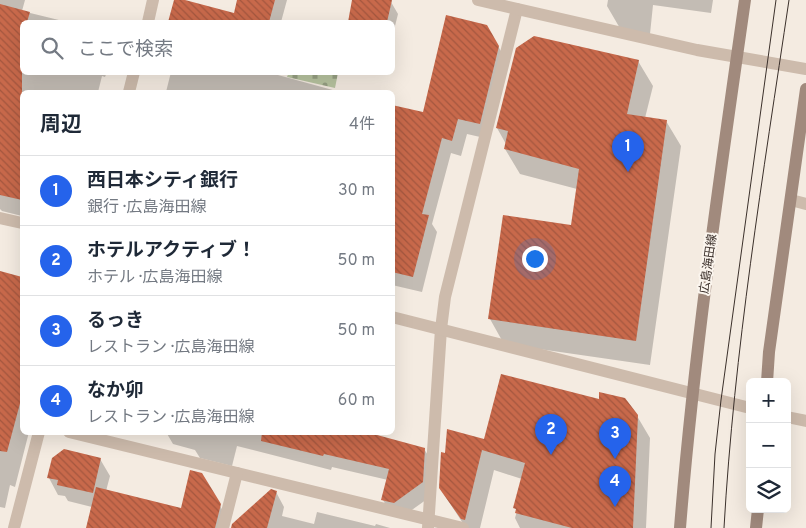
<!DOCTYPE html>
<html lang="ja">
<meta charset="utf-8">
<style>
:root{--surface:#fff;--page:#f6f6f7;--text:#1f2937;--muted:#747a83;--line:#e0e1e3;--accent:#2563eb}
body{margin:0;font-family:Overpass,"Noto Sans JP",sans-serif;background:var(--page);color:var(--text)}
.controls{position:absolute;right:15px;bottom:15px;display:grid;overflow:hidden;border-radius:8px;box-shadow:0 5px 20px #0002}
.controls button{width:45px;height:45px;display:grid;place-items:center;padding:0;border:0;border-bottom:1px solid var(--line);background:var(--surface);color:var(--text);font:25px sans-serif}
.you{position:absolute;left:534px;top:258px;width:18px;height:18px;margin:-12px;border:4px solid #fff;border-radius:50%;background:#1a73e8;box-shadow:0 0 0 8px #1a73e833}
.badge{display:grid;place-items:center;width:32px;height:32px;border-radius:50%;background:var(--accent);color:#fff;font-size:16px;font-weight:700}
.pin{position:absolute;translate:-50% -41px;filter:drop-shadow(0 1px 2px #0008)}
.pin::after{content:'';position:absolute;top:26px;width:18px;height:15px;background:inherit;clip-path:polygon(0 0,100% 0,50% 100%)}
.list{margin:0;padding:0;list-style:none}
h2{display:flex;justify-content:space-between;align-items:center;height:65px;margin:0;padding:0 20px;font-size:21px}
h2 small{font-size:16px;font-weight:400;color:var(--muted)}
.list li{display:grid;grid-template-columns:32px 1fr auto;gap:15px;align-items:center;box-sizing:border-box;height:70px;padding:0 20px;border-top:1px solid var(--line)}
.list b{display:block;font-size:19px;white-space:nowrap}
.list p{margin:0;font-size:16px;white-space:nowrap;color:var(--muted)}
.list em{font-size:16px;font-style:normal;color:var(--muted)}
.icon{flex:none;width:28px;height:28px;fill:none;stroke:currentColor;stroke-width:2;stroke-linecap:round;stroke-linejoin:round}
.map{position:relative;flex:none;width:806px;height:528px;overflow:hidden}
.search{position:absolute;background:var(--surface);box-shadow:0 5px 20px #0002;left:20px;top:20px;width:375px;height:55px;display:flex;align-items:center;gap:12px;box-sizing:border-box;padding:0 18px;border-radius:8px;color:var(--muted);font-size:19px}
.panel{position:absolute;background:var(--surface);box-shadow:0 5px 20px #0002;left:20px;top:90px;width:375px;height:345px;border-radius:8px}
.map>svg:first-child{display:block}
</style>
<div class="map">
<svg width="806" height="528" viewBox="0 0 806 528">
<defs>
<pattern id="cemetery-stones" width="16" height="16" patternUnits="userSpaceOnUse" patternTransform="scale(1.25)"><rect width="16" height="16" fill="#b8c4a0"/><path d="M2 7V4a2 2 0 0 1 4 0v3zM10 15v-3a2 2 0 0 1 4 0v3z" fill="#97a083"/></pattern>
<pattern id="building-back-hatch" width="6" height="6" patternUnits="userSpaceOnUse" patternTransform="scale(1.25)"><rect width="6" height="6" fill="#c8694b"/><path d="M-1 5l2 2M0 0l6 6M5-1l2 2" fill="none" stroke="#a4573f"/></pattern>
</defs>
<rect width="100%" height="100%" fill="#f4ebe1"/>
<path fill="url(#cemetery-stones)" d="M 289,72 L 338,72 L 338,73 L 335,88 L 287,77 Z"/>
<g fill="#0003">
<path d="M 0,0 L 25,0 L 22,11 L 67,22 L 22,22 L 22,72 L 107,72 L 105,77 L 102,76 L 98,92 L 22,92 L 22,216 L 2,211 L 0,209 Z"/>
<path d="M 175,0 L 235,14 L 238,0 L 287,0 L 281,22 L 170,22 Z"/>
<path d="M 354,0 L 382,0 L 391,2 L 398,14 L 392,38 L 392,22 L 349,22 Z"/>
<path d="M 608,0 L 713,0 L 711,13 L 653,5 L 650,34 L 621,30 L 607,6 Z"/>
<path d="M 486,26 L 508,63 L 489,139 L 467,134 L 461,156 L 451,153 L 432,224 L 437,232 L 422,292 L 392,285 L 392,106 L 424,114 Z"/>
<path d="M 638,61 L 653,86 L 645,118 L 666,121 L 681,146 L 650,365 L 504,344 L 490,319 L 572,227 L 577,189 L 520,174 L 505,149 L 506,144 L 497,128 Z"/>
<path d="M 171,72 L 267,72 L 340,92 L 166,92 Z"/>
<path d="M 0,273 L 22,279 L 22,432 L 29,432 L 15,487 L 10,485 L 5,508 L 0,507 Z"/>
<path d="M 637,416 L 650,438 L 646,528 L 520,528 L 515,518 L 517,511 L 515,508 L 522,479 L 494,470 L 480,528 L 466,528 L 440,488 L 446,454 L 485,440 Z"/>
<path d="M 166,432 L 379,432 L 378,437 L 424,449 L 433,463 L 430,497 L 402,517 L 391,514 L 383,500 L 388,480 L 332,467 L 331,470 L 237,446 L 232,466 L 200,458 L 195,450 L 173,444 Z"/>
<path d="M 100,459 L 110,476 L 106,491 L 181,510 L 202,474 L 228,520 L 226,528 L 87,528 L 92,507 L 68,501 L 65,496 L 58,495 L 49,478 Z"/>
<path d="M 276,492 L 284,507 L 282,516 L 314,524 L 317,512 L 375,526 L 376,524 L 390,528 L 232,528 Z"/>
</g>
<g fill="url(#building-back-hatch)">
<path d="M 174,0 L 185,0 L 234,13 L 237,0 L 275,0 L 269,22 L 168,22 Z"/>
<path d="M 352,0 L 392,0 L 387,22 L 348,22 Z"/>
<path d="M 0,4 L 30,12 L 27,22 L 22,22 L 22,200 L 0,195 Z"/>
<path d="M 446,15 L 487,25 L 499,46 L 480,124 L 458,119 L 452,141 L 442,138 L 422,214 L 429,215 L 413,277 L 392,272 L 392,105 L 423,112 Z"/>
<path d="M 534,36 L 639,60 L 627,114 L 667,120 L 636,341 L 488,319 L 503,215 L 571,225 L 579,169 L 504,149 L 508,131 L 496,128 L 516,48 Z"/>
<path d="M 0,271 L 22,277 L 22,396 L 7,452 L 0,451 Z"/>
<path d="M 501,374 L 599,399 L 599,392 L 625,398 L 638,415 L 633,528 L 572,528 L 515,513 L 516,509 L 513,508 L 525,463 L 482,450 L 465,520 L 461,519 L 439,488 L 441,452 L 445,453 L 447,429 L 484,439 Z"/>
<path d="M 262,432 L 366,432 L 425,448 L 423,482 L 394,503 L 381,500 L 389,469 L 324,454 L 323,456 L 261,441 Z"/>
<path d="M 64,449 L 101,458 L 93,493 L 57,485 L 58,480 L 47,478 L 52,458 Z"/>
<path d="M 190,470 L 202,473 L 221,504 L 215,528 L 86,528 L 96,487 L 181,508 Z"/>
<path d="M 271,489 L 277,491 L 267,528 L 231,528 L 232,524 Z"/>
</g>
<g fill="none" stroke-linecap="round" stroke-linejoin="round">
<g stroke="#cdbbac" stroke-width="12">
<path d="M 791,200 L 806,204"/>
<path d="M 69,432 L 463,528"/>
<path d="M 223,528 L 237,473"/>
<path d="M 428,528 L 441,329 L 445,297 L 517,9"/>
</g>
<g stroke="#cdbbac" stroke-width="12">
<path d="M 478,0 L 697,50 L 806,69"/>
<path d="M 148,22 L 153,0"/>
<path d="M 129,92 L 134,72"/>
<path d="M 0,218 L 22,223"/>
<path d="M 392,317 L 750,408"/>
<path d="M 787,417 L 806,421"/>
<path d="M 14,528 L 39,432"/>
</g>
<g stroke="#a18a7d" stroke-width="12">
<path d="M 767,382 L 769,352 L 806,89"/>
<path d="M 680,528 C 694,351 720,175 745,0"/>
<path d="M 756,528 L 758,509"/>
</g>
<g stroke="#3b302b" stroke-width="1">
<path d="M 711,528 L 715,454 L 721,400 L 776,0"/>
<path d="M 724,528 C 734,351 763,175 789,0"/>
</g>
</g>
<g text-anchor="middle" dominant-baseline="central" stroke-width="4" stroke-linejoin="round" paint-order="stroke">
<g font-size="12" fill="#3b302b" stroke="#fbf5ee">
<text transform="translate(709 264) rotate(-82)">広島海田線</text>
</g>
</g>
</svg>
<div class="controls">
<button>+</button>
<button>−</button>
<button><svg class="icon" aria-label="layers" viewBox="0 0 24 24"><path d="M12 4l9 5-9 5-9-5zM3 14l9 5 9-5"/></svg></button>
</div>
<div class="you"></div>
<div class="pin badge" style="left:628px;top:172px">1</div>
<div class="pin badge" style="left:551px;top:455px">2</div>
<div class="pin badge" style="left:615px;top:459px">3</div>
<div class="pin badge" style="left:615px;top:507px">4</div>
<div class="search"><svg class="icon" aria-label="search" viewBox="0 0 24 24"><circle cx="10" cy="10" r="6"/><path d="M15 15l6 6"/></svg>ここで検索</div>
<section class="panel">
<h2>周辺<small>4件</small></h2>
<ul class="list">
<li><span class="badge">1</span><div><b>西日本シティ銀行</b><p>銀行 · 広島海田線</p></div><em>30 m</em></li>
<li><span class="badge">2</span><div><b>ホテルアクティブ！</b><p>ホテル · 広島海田線</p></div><em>50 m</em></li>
<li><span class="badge">3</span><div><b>るっき</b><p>レストラン · 広島海田線</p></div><em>50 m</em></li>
<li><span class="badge">4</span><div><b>なか卯</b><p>レストラン · 広島海田線</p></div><em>60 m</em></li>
</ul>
</section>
</div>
